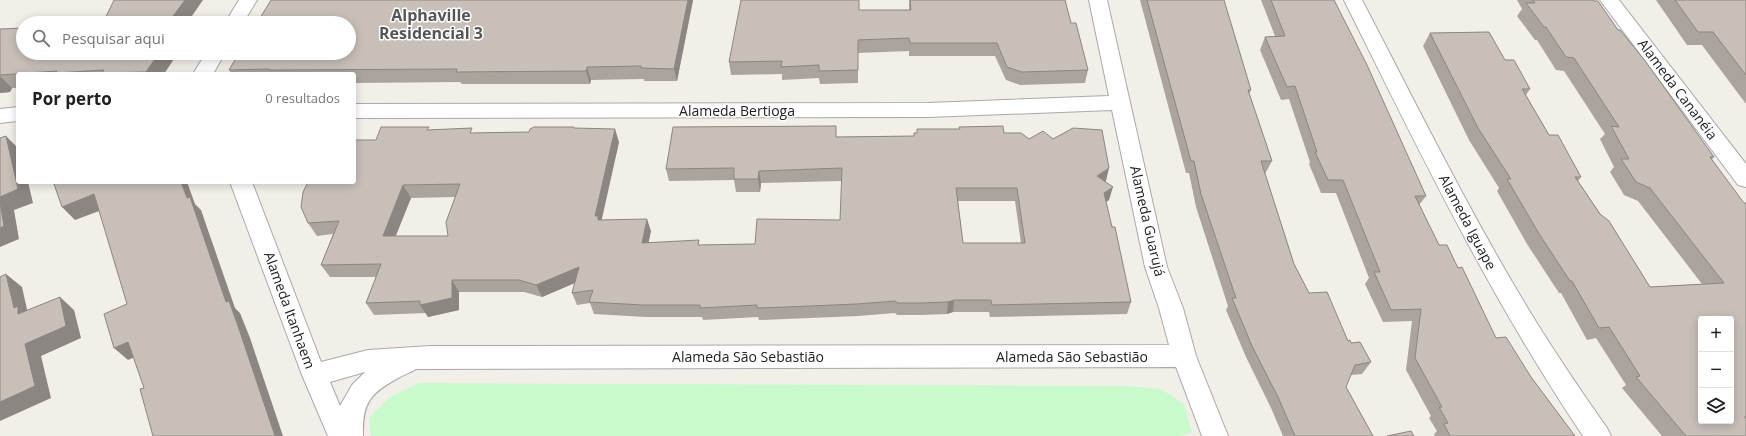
<!DOCTYPE html>
<html lang="pt">
<meta charset="utf-8">
<style>
:root{--surface:#fff;--page:#f2f2f2;--text:#202124;--muted:#757577;--line:#e0e0e0}
body{margin:0;font-family:"Open Sans",sans-serif;background:var(--page);color:var(--text)}
.controls{position:absolute;right:12px;bottom:12px;display:grid;overflow:hidden;border-radius:4px;box-shadow:0 2px 10px #0003}
.controls button{width:36px;height:36px;display:grid;place-items:center;padding:0;border:0;border-bottom:1px solid var(--line);background:var(--surface);color:var(--text);font:20px sans-serif}
.list{margin:0;padding:0;list-style:none}
h2{display:flex;justify-content:space-between;align-items:center;height:52px;margin:0;padding:0 16px;font-size:17px}
h2 small{font-size:13px;font-weight:400;color:var(--muted)}
.icon{flex:none;width:22px;height:22px;fill:none;stroke:currentColor;stroke-width:2;stroke-linecap:round;stroke-linejoin:round}
.map{position:relative;flex:none;width:1746px;height:436px;overflow:hidden}
.search{position:absolute;background:var(--surface);box-shadow:0 2px 10px #0003;left:16px;top:16px;width:340px;height:44px;display:flex;align-items:center;gap:10px;box-sizing:border-box;padding:0 14px;border-radius:22px;color:var(--muted);font-size:15px}
.panel{position:absolute;background:var(--surface);box-shadow:0 2px 10px #0003;left:16px;top:72px;width:340px;height:112px;border-radius:4px}
.map>svg:first-child{display:block}
</style>
<div class="map">
<svg width="1746" height="436" viewBox="0 0 1746 436">
<rect width="100%" height="100%" fill="#f2efe9"/>
<path fill="#c8facc" d="M 419,383 L 1127,386 L 1161,389 L 1184,404 L 1192,432 L 1181,436 L 371,436 L 369,418 L 390,397 Z"/>
<g fill="none" stroke-linecap="round" stroke-linejoin="round">
<g stroke="#a9a9a9" stroke-width="2">
<g id="minor">
<path d="M 239,0 L 257,0 L 243,23 L 225,23 Z"/>
<path d="M 1089,0 L 1107,0 L 1167,267 L 1183,308 L 1196,356 L 1228,436 L 1202,436 L 1176,367 L 416,369 C 412,372 405,374 400,377 C 370,393 362,403 363,436 L 328,436 L 302,375 L 230,182 L 252,182 L 321,362 L 368,350 L 430,346 L 1169,345 L 1159,308 L 1145,267 L 1112,110 L 928,117 L 354,118 L 354,104 L 928,103 L 1109,96 ZM 365,372 L 352,385 L 340,406 L 330,382 Z"/>
<path d="M 1344,0 L 1362,0 C 1419,109 1473,220 1538,325 C 1560,360 1583,394 1607,428 L 1611,436 L 1583,436 C 1490,298 1418,149 1344,0 Z"/>
<path d="M 1600,0 L 1619,0 L 1746,164 L 1746,187 L 1738,185 Z"/>
<path d="M 206,53 L 225,53 L 213,74 L 193,74 Z"/>
<path d="M 18,107 L 18,121 L 0,123 L 0,109 Z"/>
</g>
</g>
<use href="#minor" fill="#fff" fill-rule="evenodd"/>
</g>
<g fill="#aba49e" fill-rule="evenodd">
<path d="M 693,0 L 677,81 L 644,81 L 644,79 L 591,80 L 590,84 L 462,84 L 460,82 L 354,83 L 354,74 L 232,74 L 229,70 Z"/>
<path d="M 909,0 L 1065,0 L 1071,23 L 1088,70 L 1085,83 L 1020,85 L 1006,80 L 995,56 L 909,56 L 909,51 L 858,53 L 858,83 L 820,84 L 819,78 L 782,80 L 782,74 L 731,75 L 729,62 L 859,10 L 909,10 Z"/>
<path d="M 1140,0 L 1224,0 L 1251,90 L 1249,94 L 1272,161 L 1265,174 L 1294,264 L 1309,293 L 1348,341 L 1371,362 L 1362,374 L 1351,375 L 1346,387 L 1373,436 L 1283,436 L 1271,408 L 1246,357 L 1226,310 L 1228,306 L 1196,207 L 1189,173 L 1186,173 Z"/>
<path d="M 1261,0 L 1334,0 L 1426,196 L 1419,205 L 1439,245 L 1458,268 L 1496,338 L 1531,377 L 1575,436 L 1435,436 L 1434,434 L 1437,431 L 1429,418 L 1431,416 L 1406,370 L 1412,321 L 1383,322 L 1365,284 L 1369,278 L 1336,193 L 1321,193 L 1309,164 L 1310,162 L 1289,99 L 1281,100 L 1260,50 L 1265,37 L 1275,36 Z"/>
<path d="M 1517,0 L 1593,0 L 1618,30 L 1714,157 L 1712,159 L 1746,436 L 1662,436 L 1622,388 L 1626,385 L 1596,338 L 1587,340 L 1561,293 L 1559,293 L 1527,244 L 1497,191 L 1499,188 L 1469,140 L 1423,46 L 1430,33 L 1505,60 L 1530,89 L 1526,95 L 1549,135 L 1581,177 L 1578,181 L 1650,287 L 1702,284 L 1638,201 L 1624,195 L 1610,172 L 1614,167 L 1600,139 L 1605,134 L 1564,71 L 1556,70 L 1537,40 L 1535,40 L 1517,16 L 1522,9 Z"/>
<path d="M 1656,0 L 1746,0 L 1746,104 L 1702,45 L 1687,45 Z"/>
<path d="M 0,29 L 23,53 L 164,74 L 18,74 L 18,88 L 12,88 L 10,92 L 0,93 Z"/>
<path d="M 959,127 L 1004,133 L 1029,139 L 1106,181 L 1105,181 L 1109,200 L 1106,202 L 1112,227 L 1131,302 L 1127,314 L 990,317 L 989,312 L 953,312 L 947,314 L 921,315 L 897,315 L 895,313 L 858,316 L 759,320 L 758,317 L 703,320 L 702,317 L 646,317 L 594,314 L 590,303 L 577,305 L 572,293 L 575,283 L 542,297 L 524,292 L 459,292 L 459,310 L 428,317 L 426,313 L 374,315 L 366,303 L 376,277 L 330,277 L 321,265 L 333,234 L 317,236 L 308,223 L 376,140 L 430,130 L 473,133 L 529,132 L 575,128 L 619,142 L 601,220 L 651,231 L 648,242 L 700,245 L 755,244 L 840,220 L 842,181 L 761,183 L 760,192 L 736,192 L 734,180 L 669,181 L 666,169 L 837,137 L 913,136 L 917,133 L 917,129 L 959,129 ZM 455,197 L 448,236 L 395,236 L 411,198 ZM 958,201 L 1015,201 L 1021,243 L 963,243 Z"/>
</g>
<g fill="#8b8681">
<path d="M 185,0 L 203,0 L 187,23 L 168,23 Z"/>
<path d="M 688,0 L 693,0 L 677,81 L 674,69 Z"/>
<path d="M 159,53 L 178,53 L 164,74 L 148,74 L 146,72 Z"/>
<path d="M 587,67 L 591,80 L 590,84 L 586,71 Z"/>
<path d="M 0,76 L 12,88 L 10,92 L 0,93 Z"/>
<path d="M 615,129 L 619,142 L 601,223 L 595,216 Z"/>
<path d="M 6,136 L 18,148 L 18,182 L 28,182 L 33,203 L 14,210 L 19,239 L 0,247 L 0,197 Z"/>
<path d="M 1109,168 L 1106,181 L 1094,188 L 1097,176 Z"/>
<path d="M 759,171 L 761,183 L 760,192 L 758,179 Z"/>
<path d="M 181,182 L 187,182 L 195,204 L 201,210 L 235,308 L 240,313 L 250,338 L 283,436 L 275,436 L 226,302 Z"/>
<path d="M 403,185 L 411,198 L 391,248 L 383,236 Z"/>
<path d="M 1113,187 L 1109,200 L 1101,205 L 1104,193 Z"/>
<path d="M 94,194 L 107,208 L 75,220 L 62,207 Z"/>
<path d="M 647,219 L 651,231 L 646,255 L 642,243 Z"/>
<path d="M 579,267 L 584,279 L 542,297 L 536,285 Z"/>
<path d="M 6,274 L 22,287 L 28,314 L 18,314 L 14,308 Z"/>
<path d="M 452,280 L 459,292 L 459,310 L 428,317 L 420,305 Z"/>
<path d="M 60,297 L 74,310 L 81,338 L 41,356 L 51,398 L 0,421 L 0,402 L 25,344 Z"/>
<path d="M 954,300 L 953,312 L 947,314 L 948,302 Z"/>
<path d="M 128,342 L 142,354 L 128,360 L 114,348 Z"/>
</g>
<g fill="#c7bfb8" stroke="#8b8681" fill-rule="evenodd">
<path d="M 114,0 L 185,0 L 168,23 L 103,23 Z"/>
<path d="M 271,0 L 688,0 L 674,69 L 641,68 L 641,66 L 587,67 L 586,71 L 456,72 L 457,69 L 269,70 L 269,69 L 229,70 L 239,53 L 349,53 L 349,23 L 257,23 Z"/>
<path d="M 741,0 L 859,0 L 859,10 L 911,10 L 910,0 L 1065,0 L 1071,23 L 1076,23 L 1088,70 L 1022,72 L 1007,67 L 997,43 L 910,43 L 909,38 L 858,40 L 858,70 L 819,71 L 819,65 L 781,67 L 782,61 L 729,62 Z"/>
<path d="M 1147,0 L 1224,0 L 1251,90 L 1248,90 L 1272,161 L 1261,161 L 1294,264 L 1309,293 L 1327,292 L 1348,341 L 1350,340 L 1351,343 L 1360,342 L 1371,362 L 1355,365 L 1346,387 L 1373,436 L 1295,436 L 1278,397 L 1252,346 L 1232,298 L 1236,298 L 1201,194 L 1194,161 L 1191,161 Z"/>
<path d="M 1271,0 L 1334,0 L 1367,65 L 1426,196 L 1415,196 L 1439,245 L 1447,245 L 1458,268 L 1462,267 L 1496,338 L 1506,337 L 1531,377 L 1575,436 L 1450,436 L 1444,424 L 1448,423 L 1439,407 L 1442,407 L 1415,358 L 1421,309 L 1391,310 L 1374,272 L 1380,272 L 1343,180 L 1328,180 L 1315,152 L 1317,152 L 1295,86 L 1287,87 L 1265,37 L 1285,36 Z"/>
<path d="M 1533,0 L 1593,0 L 1594,1 L 1598,1 L 1618,30 L 1620,30 L 1646,62 L 1714,157 L 1710,157 L 1744,203 L 1746,203 L 1746,417 L 1744,417 L 1746,419 L 1746,436 L 1686,436 L 1636,377 L 1640,376 L 1609,327 L 1599,328 L 1572,281 L 1570,281 L 1538,232 L 1507,179 L 1511,179 L 1478,128 L 1430,33 L 1489,32 L 1505,60 L 1514,60 L 1530,89 L 1522,89 L 1549,135 L 1558,135 L 1581,177 L 1575,177 L 1600,214 L 1609,221 L 1650,287 L 1724,283 L 1650,188 L 1636,182 L 1621,159 L 1629,159 L 1611,126 L 1619,127 L 1574,58 L 1566,57 L 1546,27 L 1544,27 L 1526,3 L 1535,3 ZM 1701,319 L 1731,319 L 1731,421 L 1701,421 Z"/>
<path d="M 1675,0 L 1746,0 L 1746,75 L 1713,32 L 1698,32 Z"/>
<path d="M 23,28 L 22,32 L 23,32 L 23,53 L 159,53 L 146,72 L 102,73 L 104,70 L 56,73 L 57,71 L 0,75 L 0,29 Z"/>
<path d="M 836,126 L 836,137 L 914,136 L 914,133 L 917,133 L 917,129 L 960,129 L 959,127 L 1003,126 L 1004,133 L 1021,133 L 1029,139 L 1043,131 L 1053,139 L 1073,128 L 1102,130 L 1109,168 L 1097,176 L 1113,187 L 1104,193 L 1112,227 L 1115,227 L 1131,302 L 992,305 L 991,300 L 954,300 L 948,302 L 921,303 L 898,303 L 895,301 L 857,304 L 786,307 L 757,308 L 757,305 L 700,308 L 700,305 L 642,305 L 589,302 L 593,290 L 572,293 L 579,267 L 536,285 L 519,280 L 452,280 L 452,298 L 420,305 L 420,301 L 366,303 L 381,264 L 321,265 L 339,221 L 308,223 L 301,207 L 303,192 L 308,182 L 354,182 L 354,140 L 376,140 L 381,127 L 429,127 L 427,130 L 472,128 L 470,133 L 529,132 L 530,129 L 534,127 L 574,127 L 574,128 L 615,129 L 595,216 L 598,216 L 598,220 L 647,219 L 642,243 L 699,240 L 698,245 L 755,244 L 757,219 L 840,220 L 842,168 L 759,171 L 758,179 L 734,179 L 734,168 L 666,169 L 673,127 ZM 460,184 L 446,222 L 448,236 L 383,236 L 403,185 ZM 956,188 L 1017,188 L 1025,243 L 963,243 Z"/>
<path d="M 6,136 L 18,189 L 0,197 L 0,138 Z"/>
<path d="M 60,182 L 181,182 L 187,198 L 190,197 L 226,302 L 229,301 L 238,326 L 275,436 L 153,436 L 140,389 L 144,388 L 128,342 L 114,348 L 104,314 L 127,304 L 94,194 L 62,207 L 54,184 Z"/>
<path d="M 0,202 L 4,226 L 0,228 Z"/>
<path d="M 6,274 L 14,308 L 18,306 L 18,314 L 60,297 L 66,326 L 25,344 L 35,386 L 0,402 L 0,277 Z"/>
<path d="M 1411,431 L 1414,436 L 1387,436 Z"/>
</g>
<g text-anchor="middle" dominant-baseline="central" stroke-width="3" stroke-linejoin="round" paint-order="stroke">
<g font-size="14" fill="#222" stroke="#fff">
<text transform="translate(1678 89) rotate(53)">Alameda Cananéia</text>
<text x="737" y="110">Alameda Bertioga</text>
<text transform="translate(1148 221) rotate(77)">Alameda Guarujá</text>
<text transform="translate(1468 222) rotate(62)">Alameda Iguape</text>
<text transform="translate(290 310) rotate(70)">Alameda Itanhaem</text>
<text x="748" y="356">Alameda São Sebastião</text>
<text x="1072" y="356">Alameda São Sebastião</text>
</g>
<g font-size="16" font-weight="bold" fill="#555" stroke="#fff">
<text x="431" y="15">Alphaville<tspan x="431" dy="18">Residencial 3</tspan></text>
</g>
</g>
</svg>
<div class="controls">
<button>+</button>
<button>−</button>
<button><svg class="icon" aria-label="layers" viewBox="0 0 24 24"><path d="M12 4l9 5-9 5-9-5zM3 14l9 5 9-5"/></svg></button>
</div>
<div class="search"><svg class="icon" aria-label="search" viewBox="0 0 24 24"><circle cx="10" cy="10" r="6"/><path d="M15 15l6 6"/></svg>Pesquisar aqui</div>
<section class="panel">
<h2>Por perto<small>0 resultados</small></h2>
<ul class="list">
</ul>
</section>
</div>
